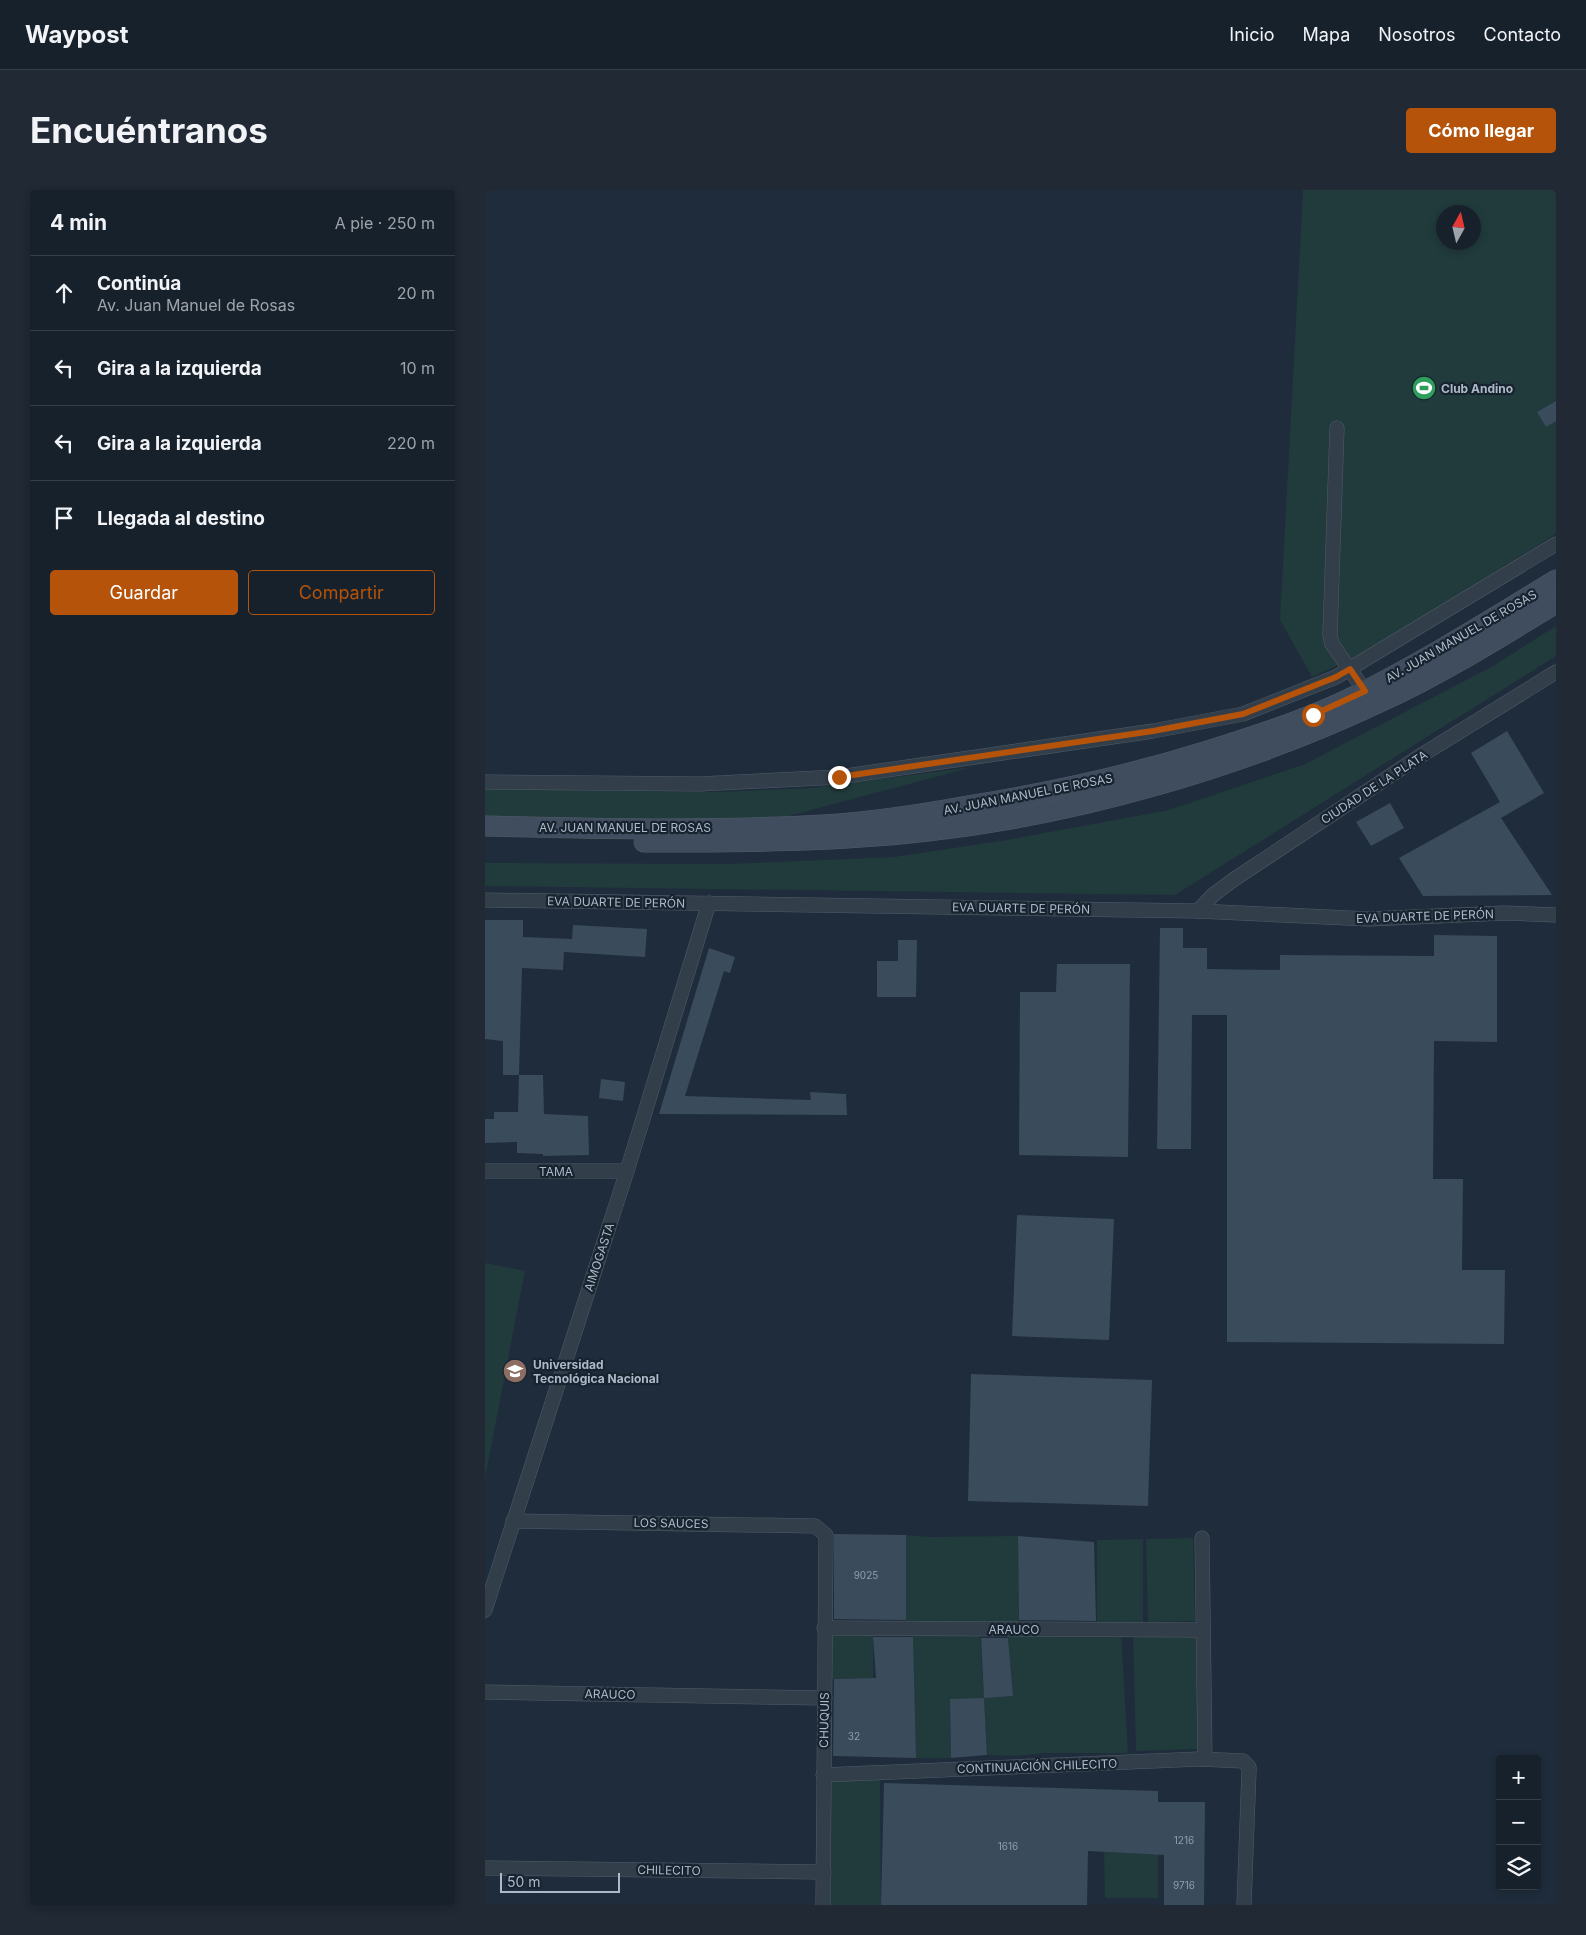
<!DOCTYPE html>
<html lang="es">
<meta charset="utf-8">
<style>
:root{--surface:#17212c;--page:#202934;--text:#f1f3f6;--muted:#9ea3a9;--line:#363e48;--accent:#b45309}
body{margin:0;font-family:Inter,sans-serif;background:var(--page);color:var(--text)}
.controls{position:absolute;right:15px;bottom:15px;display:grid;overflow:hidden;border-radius:5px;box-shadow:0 2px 8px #0003}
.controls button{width:45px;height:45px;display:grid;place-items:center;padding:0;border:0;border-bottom:1px solid var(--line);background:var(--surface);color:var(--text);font:25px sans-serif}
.compass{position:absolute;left:951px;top:15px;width:45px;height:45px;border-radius:50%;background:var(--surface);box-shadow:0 2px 8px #0003;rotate:8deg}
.scale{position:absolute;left:15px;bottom:12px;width:120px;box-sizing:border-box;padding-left:5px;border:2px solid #adb9c8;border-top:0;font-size:14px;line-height:18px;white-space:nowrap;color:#adb9c8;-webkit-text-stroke:4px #182330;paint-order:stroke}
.stop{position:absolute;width:15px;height:15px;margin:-11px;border:4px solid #b45309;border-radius:50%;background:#fff}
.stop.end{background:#b45309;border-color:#fff;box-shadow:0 1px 5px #0008}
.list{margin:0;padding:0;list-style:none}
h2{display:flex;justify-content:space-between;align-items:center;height:65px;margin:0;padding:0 20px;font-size:21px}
h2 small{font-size:16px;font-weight:400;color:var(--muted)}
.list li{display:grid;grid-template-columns:32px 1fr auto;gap:15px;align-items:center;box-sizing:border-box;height:75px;padding:0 20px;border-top:1px solid var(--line)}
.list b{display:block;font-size:19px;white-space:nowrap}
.list p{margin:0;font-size:16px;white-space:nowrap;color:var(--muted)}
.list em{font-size:16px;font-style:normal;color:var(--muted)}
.actions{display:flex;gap:10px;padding:15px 20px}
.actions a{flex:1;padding:11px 0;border:1px solid var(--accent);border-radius:5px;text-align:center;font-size:18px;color:var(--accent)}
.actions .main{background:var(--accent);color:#fff}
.icon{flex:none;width:28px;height:28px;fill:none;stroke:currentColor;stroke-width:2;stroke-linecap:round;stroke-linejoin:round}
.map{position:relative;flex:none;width:1071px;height:1715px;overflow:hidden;border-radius:5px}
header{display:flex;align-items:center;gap:30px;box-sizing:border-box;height:70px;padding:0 25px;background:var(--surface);border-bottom:1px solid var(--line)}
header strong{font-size:24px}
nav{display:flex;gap:28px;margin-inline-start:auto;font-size:18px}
.intro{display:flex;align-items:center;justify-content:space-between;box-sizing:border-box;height:120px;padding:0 30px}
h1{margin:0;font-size:35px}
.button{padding:12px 22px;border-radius:5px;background:var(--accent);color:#fff;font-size:18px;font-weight:700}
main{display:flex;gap:30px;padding:0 30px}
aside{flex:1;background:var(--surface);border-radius:5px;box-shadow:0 2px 8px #0003}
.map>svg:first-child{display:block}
</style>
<header>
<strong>Waypost</strong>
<nav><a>Inicio</a><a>Mapa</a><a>Nosotros</a><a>Contacto</a></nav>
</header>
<div class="intro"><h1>Encuéntranos</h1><a class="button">Cómo llegar</a></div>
<main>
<aside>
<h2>4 min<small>A pie · 250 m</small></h2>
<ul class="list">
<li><svg class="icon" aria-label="ahead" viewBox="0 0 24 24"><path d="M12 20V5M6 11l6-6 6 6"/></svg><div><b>Continúa</b><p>Av. Juan Manuel de Rosas</p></div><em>20 m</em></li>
<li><svg class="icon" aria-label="left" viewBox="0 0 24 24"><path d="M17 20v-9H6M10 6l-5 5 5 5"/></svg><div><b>Gira a la izquierda</b></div><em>10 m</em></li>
<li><svg class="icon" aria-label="left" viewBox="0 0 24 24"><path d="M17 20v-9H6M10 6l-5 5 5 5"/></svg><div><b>Gira a la izquierda</b></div><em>220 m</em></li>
<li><svg class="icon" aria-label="arrive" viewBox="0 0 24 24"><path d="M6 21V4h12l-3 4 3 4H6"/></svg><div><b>Llegada al destino</b></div></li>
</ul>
<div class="actions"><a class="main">Guardar</a><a>Compartir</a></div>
</aside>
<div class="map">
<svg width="1071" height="1715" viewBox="0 0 1071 1715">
<rect width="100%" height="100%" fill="#1f2c3b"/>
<g fill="#213a3c" fill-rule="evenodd">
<path d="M 818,0 L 1071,0 L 1071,344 L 876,465 L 827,487 L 795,430 ZM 958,22 L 988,22 L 988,52 L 958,52 Z"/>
<path d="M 1071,436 L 1071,466 L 690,705 L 0,696 L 0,673 L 240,674 L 409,667 L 522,650 L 684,620 L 820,574 L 1008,476 Z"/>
<path d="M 488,577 L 304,626 L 167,633 L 0,628 L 0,599 L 231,602 L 325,598 Z"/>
<path d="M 0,1073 L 40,1081 L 0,1288 Z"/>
<path d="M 421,1345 L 442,1347 L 533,1346 L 534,1439 L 636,1440 L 643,1563 L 558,1563 L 530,1566 L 502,1565 L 499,1508 L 465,1510 L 466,1568 L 431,1568 L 427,1440 L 495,1439 L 499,1507 L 528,1506 L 522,1439 L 421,1438 Z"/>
<path d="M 708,1348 L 710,1431 L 663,1432 L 661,1349 Z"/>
<path d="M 658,1349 L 658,1434 L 612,1432 L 612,1350 Z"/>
<path d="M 339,1438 L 388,1439 L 388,1488 L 341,1489 Z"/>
<path d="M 711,1445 L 714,1559 L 651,1561 L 648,1447 Z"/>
<path d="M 395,1588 L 396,1715 L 341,1715 L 340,1589 Z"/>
<path d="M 619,1662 L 673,1664 L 673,1708 L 620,1708 Z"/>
</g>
<g fill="#3a4b5b">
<path d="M 1071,211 L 1071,231 L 1061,237 L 1052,222 Z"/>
<path d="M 1022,541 L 1059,603 L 1016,628 L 1067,705 L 938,706 L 914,668 L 1015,612 L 986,563 Z"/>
<path d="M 905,613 L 919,638 L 886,656 L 871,632 Z"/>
<path d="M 0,730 L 38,730 L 38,747 L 87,749 L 88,735 L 162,739 L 160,767 L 79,762 L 78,780 L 37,778 L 34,885 L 18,885 L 18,851 L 0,849 Z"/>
<path d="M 675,738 L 698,738 L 698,758 L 722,758 L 722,779 L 795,780 L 795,765 L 949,766 L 949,745 L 1012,746 L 1012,852 L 949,851 L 948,989 L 978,989 L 977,1080 L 1020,1080 L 1019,1154 L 742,1152 L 742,825 L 707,825 L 706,959 L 672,959 Z"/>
<path d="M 413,750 L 432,750 L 431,807 L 392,807 L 392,771 L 413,771 Z"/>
<path d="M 224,758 L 250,767 L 245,783 L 239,781 L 200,906 L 326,910 L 325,902 L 361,904 L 362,925 L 174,924 Z"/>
<path d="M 572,774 L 645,774 L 643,967 L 534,965 L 535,802 L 571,802 Z"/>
<path d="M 34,885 L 58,885 L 59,924 L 103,926 L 104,965 L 58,966 L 58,964 L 32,963 L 32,952 L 0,953 L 0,929 L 9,929 L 9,922 L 33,922 Z"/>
<path d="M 116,889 L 140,892 L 138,911 L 114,908 Z"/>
<path d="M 532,1025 L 629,1029 L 624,1150 L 527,1146 Z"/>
<path d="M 486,1184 L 667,1190 L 663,1316 L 483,1311 Z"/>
<path d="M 349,1344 L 421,1345 L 421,1430 L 349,1429 Z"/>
<path d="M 533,1346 L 609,1352 L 611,1431 L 534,1430 Z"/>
<path d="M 388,1447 L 428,1447 L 431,1568 L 348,1566 L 349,1489 L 391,1488 Z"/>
<path d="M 496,1448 L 523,1448 L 528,1506 L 499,1508 Z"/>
<path d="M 499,1508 L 502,1565 L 466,1568 L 465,1509 Z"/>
<path d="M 399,1593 L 673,1601 L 673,1612 L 720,1612 L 719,1715 L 679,1715 L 679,1665 L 603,1661 L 602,1715 L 396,1715 Z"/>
</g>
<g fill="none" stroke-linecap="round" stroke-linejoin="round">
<g stroke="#505c69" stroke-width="15">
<g id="street">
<path d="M 852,238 L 845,445 L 847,454 L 880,501"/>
<path d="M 0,592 L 215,594 L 354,587 L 668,541 L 758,524 L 851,487 L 1071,354"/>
<path d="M 0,710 L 713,721 L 884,729 L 1019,723 L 1071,725"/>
<path d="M 713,721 L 728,705 L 748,690 L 932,568 L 1071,482"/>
<path d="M 0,981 L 142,981"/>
<path d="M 28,1331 L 330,1336 L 341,1345 L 338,1715"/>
<path d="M 717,1348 L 720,1569"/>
<path d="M 0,1420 L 142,981 L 224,713"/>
<path d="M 339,1438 L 718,1440"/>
<path d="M 0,1502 L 340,1508"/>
<path d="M 338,1585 L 715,1569 L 758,1571 L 764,1577 L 764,1581 L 759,1715"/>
<path d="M 0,1678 L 339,1682"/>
</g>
</g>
<g stroke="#505c69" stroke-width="21">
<g id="secondary">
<path d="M 0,636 C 112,639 226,641 338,635 C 388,632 439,624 488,615 C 570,602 650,584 729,559 C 775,544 823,529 866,508 C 937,473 1004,431 1071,390"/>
<path d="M 159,652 C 254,652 349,652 443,641 C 595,624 757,577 895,512 C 956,484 1014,448 1071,413"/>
</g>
</g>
<use href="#street" stroke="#333e4b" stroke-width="14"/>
<use href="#secondary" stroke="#404d5f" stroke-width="20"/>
</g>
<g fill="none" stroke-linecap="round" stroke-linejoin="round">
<path stroke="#b45309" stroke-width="6" d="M 354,587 L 668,541 L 758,524 L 851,487 L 865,479 L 880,501 L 828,525"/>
</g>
<defs>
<g id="stadium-disc" transform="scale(1.25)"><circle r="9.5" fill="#2e9e5b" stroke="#182330"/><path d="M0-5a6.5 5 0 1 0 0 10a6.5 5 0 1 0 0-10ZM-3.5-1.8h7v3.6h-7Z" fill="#fff"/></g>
<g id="university-disc" transform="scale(1.25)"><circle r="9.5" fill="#8d6e63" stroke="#182330"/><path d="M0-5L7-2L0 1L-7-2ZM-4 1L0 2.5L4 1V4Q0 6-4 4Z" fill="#fff"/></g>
</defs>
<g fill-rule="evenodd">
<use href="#stadium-disc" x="939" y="198"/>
<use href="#university-disc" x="30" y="1181"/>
</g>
<g text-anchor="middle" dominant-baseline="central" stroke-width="4.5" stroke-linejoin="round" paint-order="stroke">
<g font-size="10" fill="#909ead">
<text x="381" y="1385">9025</text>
<text x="369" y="1546">32</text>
<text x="699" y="1650">1216</text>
<text x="523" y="1656">1616</text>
<text x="699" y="1695">9716</text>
</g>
<g font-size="12" font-weight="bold" fill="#adb9c8" stroke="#182330" text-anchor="start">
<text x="956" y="198">Club Andino</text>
<text x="48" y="1174">Universidad<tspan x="48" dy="14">Tecnológica Nacional</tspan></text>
</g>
<g font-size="12" fill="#adb9c8" stroke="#182330">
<text transform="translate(976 446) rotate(-30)">AV. JUAN MANUEL DE ROSAS</text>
<text transform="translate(889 597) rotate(-33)">CIUDAD DE LA PLATA</text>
<text transform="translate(543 604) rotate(-11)">AV. JUAN MANUEL DE ROSAS</text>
<text x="140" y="637">AV. JUAN MANUEL DE ROSAS</text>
<text transform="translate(131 712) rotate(1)">EVA DUARTE DE PERÓN</text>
<text transform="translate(536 718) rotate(1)">EVA DUARTE DE PERÓN</text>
<text transform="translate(940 726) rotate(-2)">EVA DUARTE DE PERÓN</text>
<text x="71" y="981">TAMA</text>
<text transform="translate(114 1067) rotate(-72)">AIMOGASTA</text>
<text transform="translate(186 1333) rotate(1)">LOS SAUCES</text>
<text x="529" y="1439">ARAUCO</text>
<text transform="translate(125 1504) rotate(1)">ARAUCO</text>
<text transform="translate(339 1530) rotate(-89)">CHUQUIS</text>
<text transform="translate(552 1576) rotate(-2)">CONTINUACIÓN CHILECITO</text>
<text transform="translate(184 1680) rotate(1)">CHILECITO</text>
</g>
</g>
</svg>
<div class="controls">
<button>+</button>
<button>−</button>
<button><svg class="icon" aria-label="layers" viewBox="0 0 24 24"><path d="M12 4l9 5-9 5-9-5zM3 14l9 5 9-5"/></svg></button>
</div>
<svg class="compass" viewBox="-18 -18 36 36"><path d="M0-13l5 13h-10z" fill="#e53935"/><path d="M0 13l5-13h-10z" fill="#9ea3a9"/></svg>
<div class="scale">50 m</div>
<div class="stop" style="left:828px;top:525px"></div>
<div class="stop end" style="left:354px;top:587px"></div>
</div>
</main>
